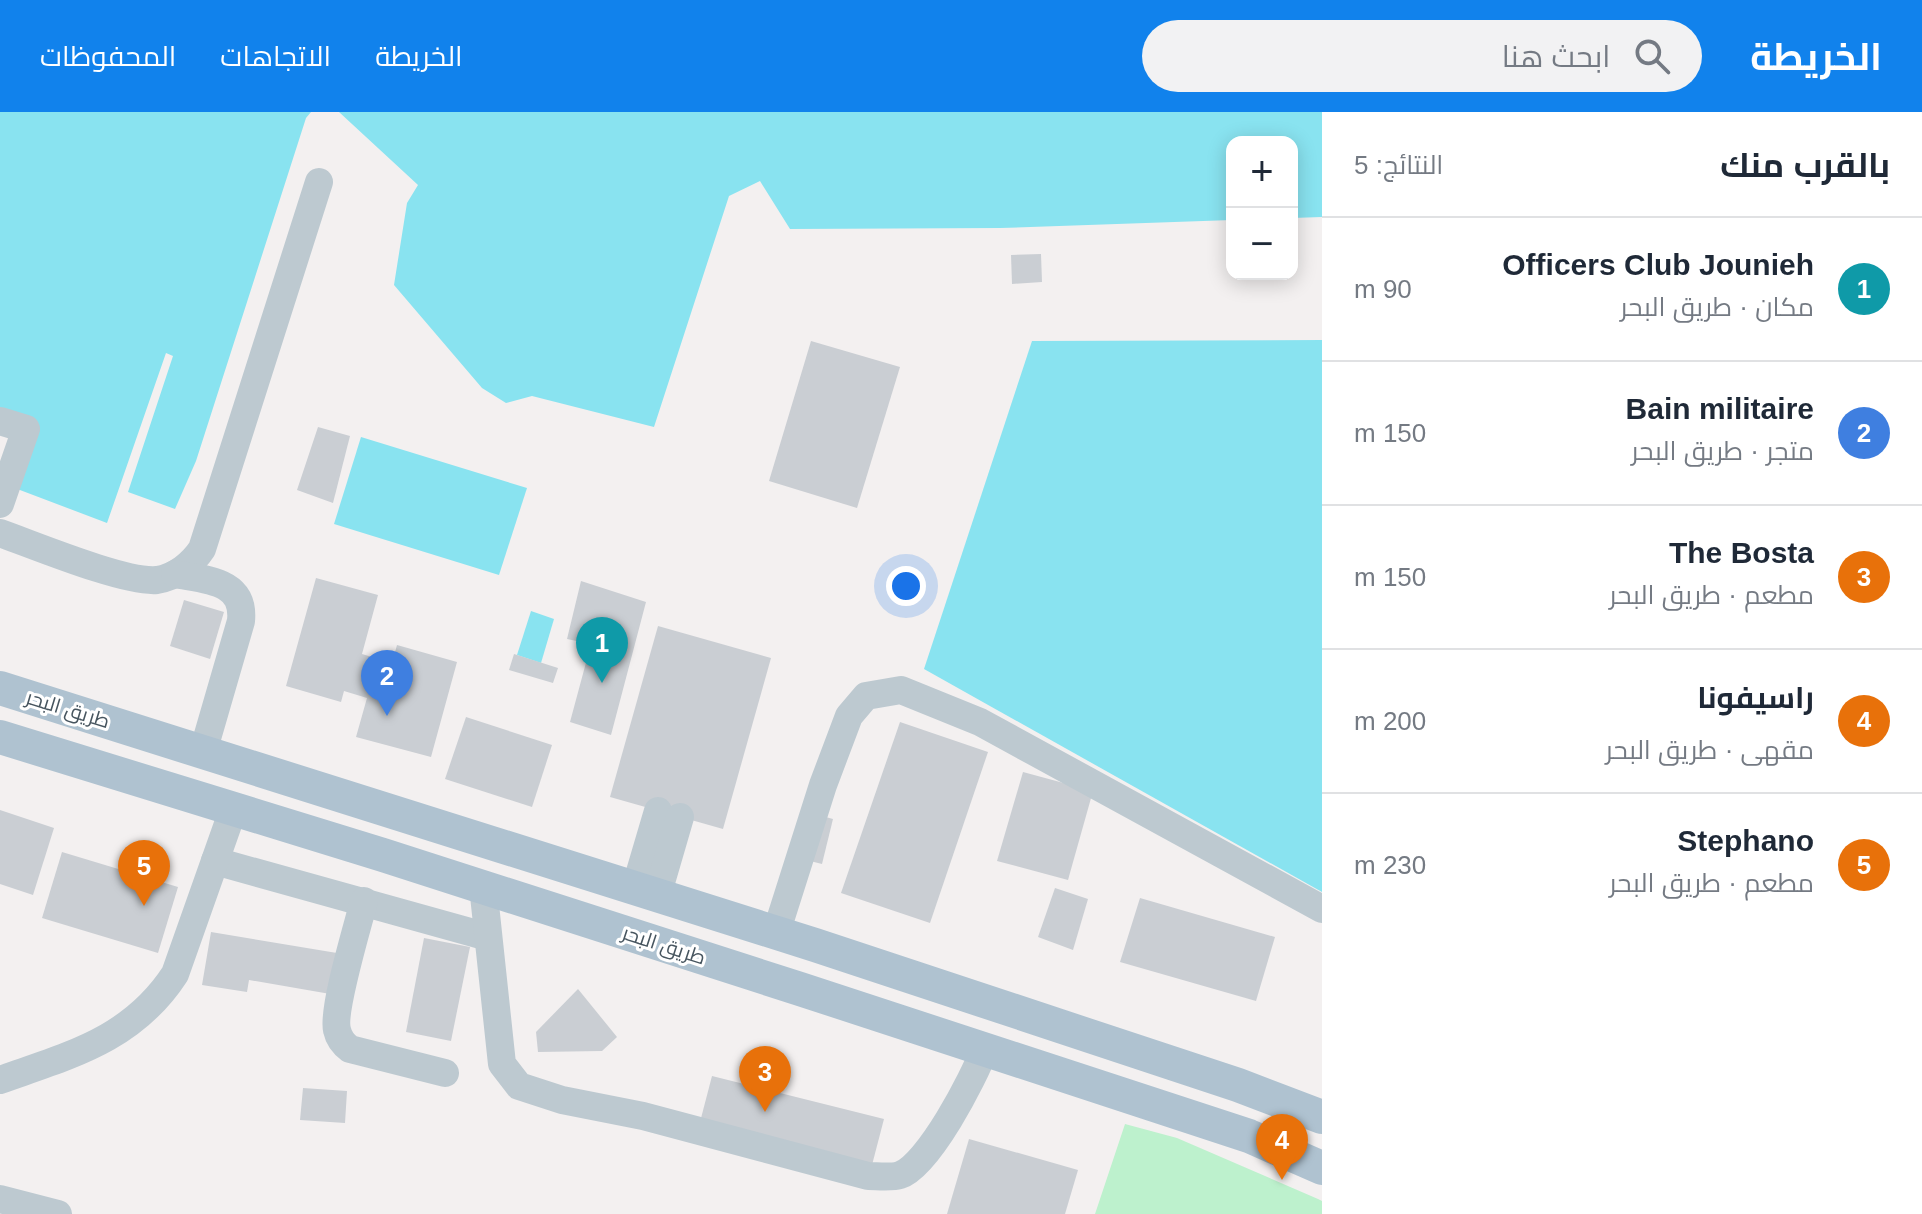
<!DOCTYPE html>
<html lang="ar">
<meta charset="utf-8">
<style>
:root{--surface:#fff;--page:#f2f2f3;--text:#1f2937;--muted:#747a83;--line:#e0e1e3;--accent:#1182ec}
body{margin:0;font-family:Helvetica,Cairo,sans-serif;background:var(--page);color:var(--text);direction:rtl}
.controls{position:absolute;right:24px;top:24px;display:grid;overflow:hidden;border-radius:16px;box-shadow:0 4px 20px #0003}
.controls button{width:72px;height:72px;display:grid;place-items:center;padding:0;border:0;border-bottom:2px solid var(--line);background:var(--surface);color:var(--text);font:40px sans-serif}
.you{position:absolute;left:906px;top:474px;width:28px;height:28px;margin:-20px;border:6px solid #fff;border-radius:50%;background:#1a73e8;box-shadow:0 0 0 12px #1a73e833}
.badge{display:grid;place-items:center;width:52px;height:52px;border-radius:50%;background:var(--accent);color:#fff;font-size:26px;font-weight:700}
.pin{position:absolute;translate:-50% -66px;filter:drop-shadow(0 2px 4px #0008)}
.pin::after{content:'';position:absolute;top:42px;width:28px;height:24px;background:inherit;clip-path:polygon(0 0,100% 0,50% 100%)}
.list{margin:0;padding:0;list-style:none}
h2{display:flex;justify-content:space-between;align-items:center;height:104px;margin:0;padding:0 32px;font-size:34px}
h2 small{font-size:26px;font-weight:400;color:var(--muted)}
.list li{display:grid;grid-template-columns:52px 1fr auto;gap:24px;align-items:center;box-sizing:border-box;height:144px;padding:0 32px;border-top:2px solid var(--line)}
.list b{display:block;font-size:30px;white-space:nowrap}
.list p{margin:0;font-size:26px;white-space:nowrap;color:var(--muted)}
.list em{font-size:26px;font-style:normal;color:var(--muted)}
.icon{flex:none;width:44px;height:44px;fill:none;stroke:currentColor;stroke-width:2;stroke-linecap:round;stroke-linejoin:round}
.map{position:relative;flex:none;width:1322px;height:1102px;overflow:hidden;direction:ltr}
header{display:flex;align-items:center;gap:48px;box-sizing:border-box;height:112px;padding:0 40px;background:var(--accent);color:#fff}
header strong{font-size:38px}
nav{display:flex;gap:44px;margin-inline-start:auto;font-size:28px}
.search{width:560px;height:72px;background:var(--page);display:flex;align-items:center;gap:20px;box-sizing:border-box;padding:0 28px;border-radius:44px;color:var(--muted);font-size:30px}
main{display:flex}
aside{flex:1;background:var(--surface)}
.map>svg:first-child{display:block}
</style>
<header>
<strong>الخريطة</strong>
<div class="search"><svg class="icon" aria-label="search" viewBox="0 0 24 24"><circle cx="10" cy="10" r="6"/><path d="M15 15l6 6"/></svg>ابحث هنا</div>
<nav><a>الخريطة</a><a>الاتجاهات</a><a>المحفوظات</a></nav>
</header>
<main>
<aside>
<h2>بالقرب منك<small>النتائج: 5</small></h2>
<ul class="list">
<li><span class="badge" style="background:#0f9aa8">1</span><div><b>Officers Club Jounieh</b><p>مكان · طريق البحر</p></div><em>90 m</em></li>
<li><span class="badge" style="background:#3f7fe0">2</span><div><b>Bain militaire</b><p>متجر · طريق البحر</p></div><em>150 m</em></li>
<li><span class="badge" style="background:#e8710a">3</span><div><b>The Bosta</b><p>مطعم · طريق البحر</p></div><em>150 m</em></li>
<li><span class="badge" style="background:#e8710a">4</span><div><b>راسيفونا</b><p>مقهى · طريق البحر</p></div><em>200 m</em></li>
<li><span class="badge" style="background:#e8710a">5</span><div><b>Stephano</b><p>مطعم · طريق البحر</p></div><em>230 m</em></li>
</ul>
</aside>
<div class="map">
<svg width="1322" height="1102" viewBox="0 0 1322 1102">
<rect width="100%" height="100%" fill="#f3f0f0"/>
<path fill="#bdf1cd" d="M 1125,1012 L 1177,1026 L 1318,1087 L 1322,1089 L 1322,1102 L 1095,1102 Z"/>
<g fill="#89e3f0">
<path d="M 0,0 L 311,0 L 306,6 L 196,349 L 175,397 L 128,380 L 173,244 L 166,241 L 107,411 L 12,375 L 33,316 L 0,304 Z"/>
<path d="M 339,0 L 1322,0 L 1322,105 L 1292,106 L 1292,30 L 1232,30 L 1232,108 L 1000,116 L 790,117 L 760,69 L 729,84 L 654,315 L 532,284 L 506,291 L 482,276 L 394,173 L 407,91 L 418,73 Z"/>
<path d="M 1322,228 L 1322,780 L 924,557 L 1032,229 Z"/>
<path d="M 361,325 L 527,376 L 499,463 L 334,412 Z"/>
<path d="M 531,499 L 554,507 L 541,551 L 517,543 Z"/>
</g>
<g fill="#caced3">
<path d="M 1041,142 L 1042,170 L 1012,172 L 1011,143 Z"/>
<path d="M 811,229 L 900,255 L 857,396 L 769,369 Z"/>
<path d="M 318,315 L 350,324 L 333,391 L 297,378 Z"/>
<path d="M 316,466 L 378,483 L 362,542 L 392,551 L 397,533 L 457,550 L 431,645 L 356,625 L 367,586 L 344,579 L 341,590 L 286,574 Z"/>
<path d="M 581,469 L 646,490 L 611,623 L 570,610 L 591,532 L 567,527 Z"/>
<path d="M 184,488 L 224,500 L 210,547 L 170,534 Z"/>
<path d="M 658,514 L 771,546 L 723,717 L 610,685 Z"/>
<path d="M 514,542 L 558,556 L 553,571 L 509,558 Z"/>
<path d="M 466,605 L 552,633 L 532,695 L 445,667 Z"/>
<path d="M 900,610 L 988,640 L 930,811 L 841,781 Z"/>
<path d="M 1023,660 L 1093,679 L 1068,768 L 997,749 Z"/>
<path d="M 0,698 L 54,716 L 33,783 L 0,772 Z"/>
<path d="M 822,704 L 833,707 L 822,752 L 810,749 Z"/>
<path d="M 62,740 L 178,775 L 158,841 L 42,806 Z"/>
<path d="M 1055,776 L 1088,787 L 1073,838 L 1038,825 Z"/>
<path d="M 1140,786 L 1275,825 L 1256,889 L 1120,850 Z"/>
<path d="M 211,820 L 343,842 L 336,883 L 249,868 L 247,880 L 202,873 Z"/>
<path d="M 424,826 L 470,835 L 451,929 L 406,920 Z"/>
<path d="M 578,877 L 617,925 L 602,939 L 538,940 L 536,920 Z"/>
<path d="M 712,964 L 884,1007 L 872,1053 L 700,1010 Z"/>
<path d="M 303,976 L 347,979 L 345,1011 L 300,1008 Z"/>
<path d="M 969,1027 L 1078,1058 L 1065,1102 L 947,1102 Z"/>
</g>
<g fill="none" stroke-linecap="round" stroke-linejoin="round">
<g stroke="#bdc9d0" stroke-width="28">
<path d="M 0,309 L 26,317 L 0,392"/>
<path d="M 0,421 C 34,433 125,471 157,468 C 176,465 192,452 202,437 L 319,70"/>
<path d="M 175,462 C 206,468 245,468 241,509 L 203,640"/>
<path d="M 215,749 L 488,825"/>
<path d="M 483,774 L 502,952 L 519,974 L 562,988 L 643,1004 L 868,1064 C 877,1064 891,1066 900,1063 C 928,1054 974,966 984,938"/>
<path d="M 635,777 L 658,699"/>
<path d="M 657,784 L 680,705"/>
<path d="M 364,789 C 358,813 332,898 337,918 C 339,927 343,932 350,937 L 445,961"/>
<path d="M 776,821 L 823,673 L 849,604 L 866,584 L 901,578 L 980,610 L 1322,797"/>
<path d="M 0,968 C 70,943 132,928 175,862 L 233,698"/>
<path d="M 0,1087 L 58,1102"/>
</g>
<g stroke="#afc2d0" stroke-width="34">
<path d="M 0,576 L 815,833 L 1238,973 L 1322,1005"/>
<path d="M 0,625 L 383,743 L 800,877 L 1249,1024 L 1322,1056"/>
</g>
</g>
<g text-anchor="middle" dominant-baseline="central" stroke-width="6" stroke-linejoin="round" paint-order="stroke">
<g font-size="20" fill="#47555f" stroke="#fff">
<text transform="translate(68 597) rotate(17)">طريق البحر</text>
<text transform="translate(664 833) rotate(18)">طريق البحر</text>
</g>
</g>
</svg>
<div class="controls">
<button>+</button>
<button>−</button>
</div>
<div class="you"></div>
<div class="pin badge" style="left:602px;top:571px;background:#0f9aa8">1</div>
<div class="pin badge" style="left:387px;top:604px;background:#3f7fe0">2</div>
<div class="pin badge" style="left:765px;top:1000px;background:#e8710a">3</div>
<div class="pin badge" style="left:1282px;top:1068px;background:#e8710a">4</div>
<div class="pin badge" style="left:144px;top:794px;background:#e8710a">5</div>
</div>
</main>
